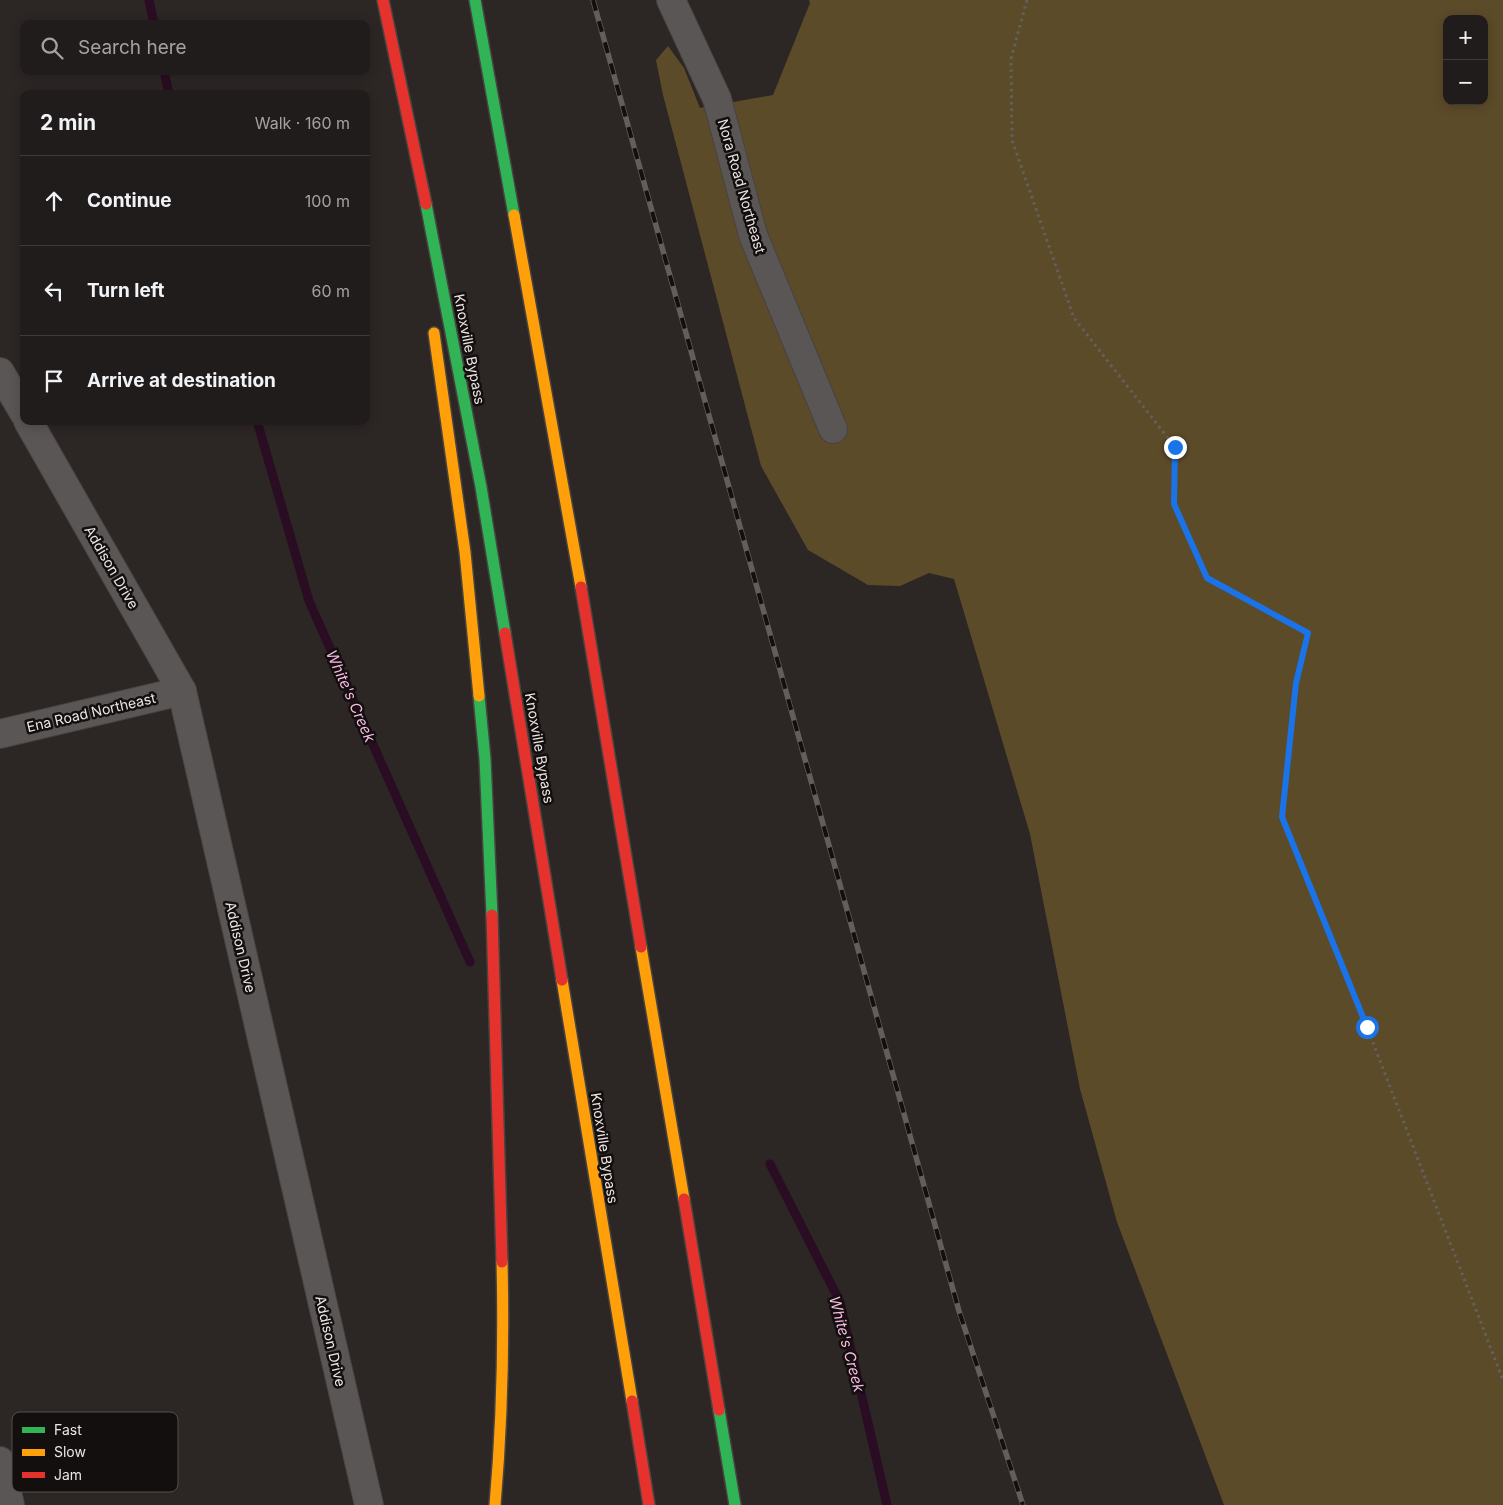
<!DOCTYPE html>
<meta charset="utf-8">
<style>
:root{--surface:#211c1c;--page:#292525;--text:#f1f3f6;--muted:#a2a1a3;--line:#3e3a3b}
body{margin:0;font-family:Inter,sans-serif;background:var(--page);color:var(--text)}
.controls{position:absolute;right:15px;top:15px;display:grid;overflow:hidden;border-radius:10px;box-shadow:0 2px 12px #0003}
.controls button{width:45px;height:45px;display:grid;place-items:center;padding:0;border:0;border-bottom:1px solid var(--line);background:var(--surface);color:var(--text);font:25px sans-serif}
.stop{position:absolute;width:15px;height:15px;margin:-11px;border:4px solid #1a73e8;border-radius:50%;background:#fff}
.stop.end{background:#1a73e8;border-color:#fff;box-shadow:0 1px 5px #0008}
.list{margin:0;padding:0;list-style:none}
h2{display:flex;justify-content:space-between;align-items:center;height:65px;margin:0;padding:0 20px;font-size:21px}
h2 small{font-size:16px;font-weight:400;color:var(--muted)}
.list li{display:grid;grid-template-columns:32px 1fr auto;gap:15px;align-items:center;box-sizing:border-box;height:90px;padding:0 20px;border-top:1px solid var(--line)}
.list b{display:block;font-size:19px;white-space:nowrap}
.list em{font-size:16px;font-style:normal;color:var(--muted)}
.icon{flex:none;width:28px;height:28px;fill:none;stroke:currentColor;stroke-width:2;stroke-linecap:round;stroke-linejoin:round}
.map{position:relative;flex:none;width:1503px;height:1505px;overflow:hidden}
.search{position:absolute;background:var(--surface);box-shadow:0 2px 12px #0003;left:20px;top:20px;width:350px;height:55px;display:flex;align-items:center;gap:12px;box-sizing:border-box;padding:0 18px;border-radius:10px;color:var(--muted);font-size:19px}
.panel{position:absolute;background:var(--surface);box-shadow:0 2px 12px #0003;left:20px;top:90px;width:350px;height:335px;border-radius:10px}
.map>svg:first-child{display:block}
</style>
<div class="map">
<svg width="1503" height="1505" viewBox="0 0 1503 1505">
<rect width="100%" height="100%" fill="#2c2625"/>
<path fill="#5c4b29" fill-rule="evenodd" d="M 809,0 L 1503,0 L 1503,1505 L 1224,1505 L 1117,1222 L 1080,1089 L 1030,834 L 954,579 L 929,573 L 900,586 L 868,585 L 808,550 L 761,466 L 663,95 L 656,60 L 668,46 L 684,68 L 700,108 L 773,95 L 810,3 ZM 1447,19 L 1484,19 L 1484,101 L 1447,101 Z"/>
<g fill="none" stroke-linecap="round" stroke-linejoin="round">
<g stroke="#2a0d22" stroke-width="9">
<path d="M 149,0 L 154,24"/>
<path d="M 164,71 L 169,94"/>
<path d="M 257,421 L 309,601 L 470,962"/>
<path d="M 770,1164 L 840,1302 L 887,1505"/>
</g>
<g stroke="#474341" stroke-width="30">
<g id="street">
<path d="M 671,0 L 717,99 L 753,235 L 833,429"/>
<path d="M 0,372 L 24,413"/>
<path d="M 28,421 L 182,691 L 369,1505"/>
<path d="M 0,734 L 182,691"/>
<path d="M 0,1461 L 10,1505"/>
</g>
</g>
<g stroke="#474341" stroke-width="14">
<g id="fast">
<path d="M 475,0 L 514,215"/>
<path d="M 426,204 L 481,487 L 505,633"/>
<path d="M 479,696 L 485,759 L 492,915"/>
<path d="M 719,1410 L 735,1505"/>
</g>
</g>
<g stroke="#474341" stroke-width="14">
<g id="slow">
<path d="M 514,215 L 581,587"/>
<path d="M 434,333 L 465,552 L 479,696"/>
<path d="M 641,947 L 684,1199"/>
<path d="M 562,980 L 632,1401"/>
<path d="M 495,1505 C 502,1424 504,1343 502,1262"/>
</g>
</g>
<g stroke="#474341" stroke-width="14">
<g id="jam">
<path d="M 383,0 L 426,204"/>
<path d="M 581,587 L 641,947"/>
<path d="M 505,633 L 562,980"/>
<path d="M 492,915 L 502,1262"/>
<path d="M 684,1199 L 719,1410"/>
<path d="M 632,1401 L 649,1505"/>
</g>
</g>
<path stroke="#64605f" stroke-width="3" stroke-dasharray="2.5 4" stroke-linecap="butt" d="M 1027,0 L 1011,59 L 1012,140 L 1074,318 L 1175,447 L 1174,504 L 1207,578 L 1308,633 L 1296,683 L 1282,817 L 1367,1027 L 1503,1380"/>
<use href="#street" stroke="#5b5656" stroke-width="28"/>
<use href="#fast" stroke="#30b455" stroke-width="11"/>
<use href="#slow" stroke="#ff9f0a" stroke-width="11"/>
<use href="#jam" stroke="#e5322d" stroke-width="11"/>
<g stroke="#625e5d" stroke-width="5.5">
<path id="rail" d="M 593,0 L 959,1311 L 1023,1505"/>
</g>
<use href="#rail" stroke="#130f0e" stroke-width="4" stroke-dasharray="11" stroke-linecap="butt"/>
</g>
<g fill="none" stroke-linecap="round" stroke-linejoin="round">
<path stroke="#1a73e8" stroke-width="6" d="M 1175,447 L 1174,504 L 1207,578 L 1308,633 L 1296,683 L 1282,817 L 1367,1027"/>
</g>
<g text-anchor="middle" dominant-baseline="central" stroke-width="5" stroke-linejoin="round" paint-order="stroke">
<g font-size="14" fill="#ece5e3" stroke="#130f0e">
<text transform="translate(742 186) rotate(74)">Nora Road Northeast</text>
<text transform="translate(470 349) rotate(79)">Knoxville Bypass</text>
<text transform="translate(112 567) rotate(60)">Addison Drive</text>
<text transform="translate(91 712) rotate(-13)">Ena Road Northeast</text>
<text transform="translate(540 748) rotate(80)">Knoxville Bypass</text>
<text transform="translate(241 947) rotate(77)">Addison Drive</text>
<text transform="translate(605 1148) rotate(81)">Knoxville Bypass</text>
<text transform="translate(331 1341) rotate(77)">Addison Drive</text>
</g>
<g font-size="15" font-style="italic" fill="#f9bae4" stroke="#130f0e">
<text transform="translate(351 696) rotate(66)">White's Creek</text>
<text transform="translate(847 1344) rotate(75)">White's Creek</text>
</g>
</g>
<rect x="12" y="1412" width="166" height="80" rx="8" fill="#130f0e" stroke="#544f4e" stroke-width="1"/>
<rect x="22" y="1427" width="23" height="6" fill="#30b455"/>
<rect x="22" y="1449" width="23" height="7" fill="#ff9f0a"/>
<rect x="22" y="1472" width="23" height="6" fill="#e5322d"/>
<g font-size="14" fill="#ece5e3">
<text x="54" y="1435">Fast</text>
<text x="54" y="1457">Slow</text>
<text x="54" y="1480">Jam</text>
</g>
</svg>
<div class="controls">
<button>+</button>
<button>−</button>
</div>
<div class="stop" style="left:1367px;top:1027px"></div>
<div class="stop end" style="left:1175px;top:447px"></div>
<div class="search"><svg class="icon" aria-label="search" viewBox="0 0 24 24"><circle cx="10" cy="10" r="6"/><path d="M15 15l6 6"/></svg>Search here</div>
<section class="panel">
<h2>2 min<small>Walk · 160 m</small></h2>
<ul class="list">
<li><svg class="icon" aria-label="ahead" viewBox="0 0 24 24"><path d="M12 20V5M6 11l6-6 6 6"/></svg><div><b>Continue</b></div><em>100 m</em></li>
<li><svg class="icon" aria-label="left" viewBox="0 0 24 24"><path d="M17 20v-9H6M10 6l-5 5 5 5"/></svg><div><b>Turn left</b></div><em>60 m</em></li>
<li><svg class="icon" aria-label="arrive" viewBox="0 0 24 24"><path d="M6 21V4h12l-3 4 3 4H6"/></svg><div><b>Arrive at destination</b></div></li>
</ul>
</section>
</div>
